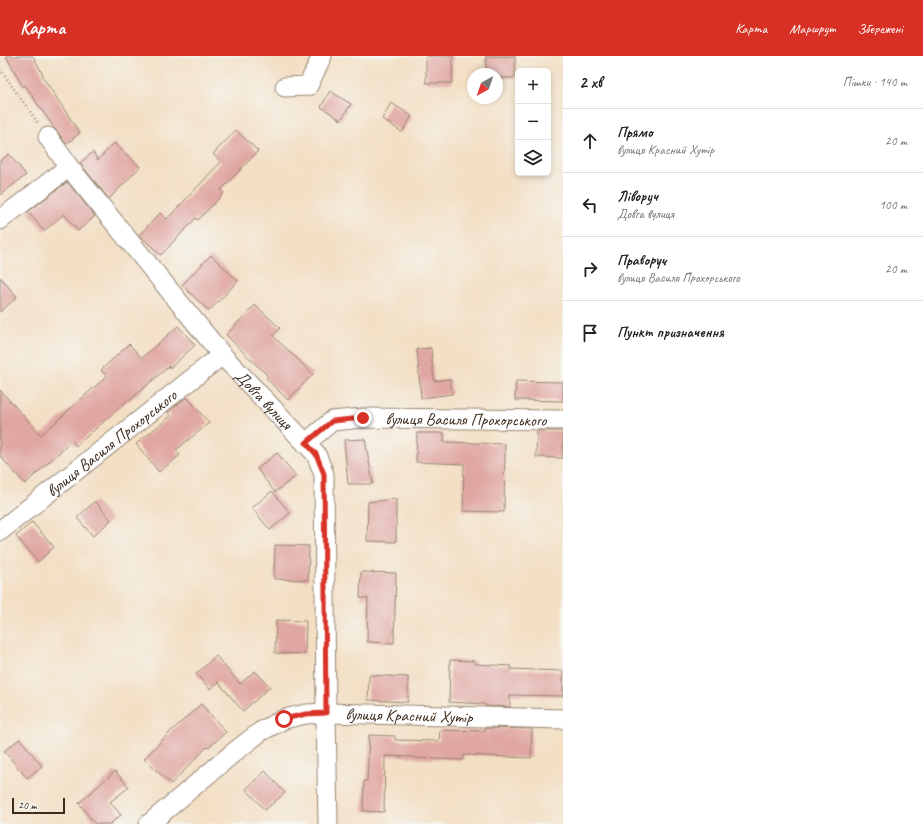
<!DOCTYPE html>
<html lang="uk">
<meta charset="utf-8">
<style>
:root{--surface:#fff;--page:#f2f2f2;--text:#222;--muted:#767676;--line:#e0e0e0;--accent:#d93025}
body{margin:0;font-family:Caveat,sans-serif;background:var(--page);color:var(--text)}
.controls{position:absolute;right:12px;top:12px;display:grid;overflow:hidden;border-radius:6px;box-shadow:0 2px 6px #0003}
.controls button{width:36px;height:36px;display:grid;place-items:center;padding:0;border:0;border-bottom:1px solid var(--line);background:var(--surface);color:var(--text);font:20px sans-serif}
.compass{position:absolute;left:467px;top:12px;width:36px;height:36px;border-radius:50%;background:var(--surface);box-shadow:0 2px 6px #0003;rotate:220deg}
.scale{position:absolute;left:12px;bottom:10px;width:53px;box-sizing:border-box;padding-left:4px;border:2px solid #3b2a1e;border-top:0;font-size:11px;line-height:14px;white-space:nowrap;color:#3b2a1e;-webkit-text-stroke:3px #f6f6f2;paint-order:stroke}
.stop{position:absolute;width:12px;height:12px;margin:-9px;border:3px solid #d93025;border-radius:50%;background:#fff}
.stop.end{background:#d93025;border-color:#fff;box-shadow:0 1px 4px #0008}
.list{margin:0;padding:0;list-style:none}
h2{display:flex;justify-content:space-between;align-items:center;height:52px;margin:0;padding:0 16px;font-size:17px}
h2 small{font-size:13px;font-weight:400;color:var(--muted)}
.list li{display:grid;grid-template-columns:26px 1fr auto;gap:12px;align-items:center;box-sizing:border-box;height:64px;padding:0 16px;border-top:1px solid var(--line)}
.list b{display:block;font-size:15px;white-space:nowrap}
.list p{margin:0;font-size:13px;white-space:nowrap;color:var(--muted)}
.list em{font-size:13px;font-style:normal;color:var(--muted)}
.icon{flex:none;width:22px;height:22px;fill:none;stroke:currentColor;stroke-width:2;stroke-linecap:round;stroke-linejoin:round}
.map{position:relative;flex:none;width:563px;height:768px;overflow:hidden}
header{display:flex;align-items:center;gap:24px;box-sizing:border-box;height:56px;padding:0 20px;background:var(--accent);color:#fff}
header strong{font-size:19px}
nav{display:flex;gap:22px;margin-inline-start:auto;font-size:14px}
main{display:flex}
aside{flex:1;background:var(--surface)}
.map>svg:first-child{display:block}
</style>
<header>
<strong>Карта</strong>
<nav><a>Карта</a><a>Маршрут</a><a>Збережені</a></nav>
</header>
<main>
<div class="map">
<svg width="563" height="768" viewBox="0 0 563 768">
<rect width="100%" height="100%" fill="#f6f6f2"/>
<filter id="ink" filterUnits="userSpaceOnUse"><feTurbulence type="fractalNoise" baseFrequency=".025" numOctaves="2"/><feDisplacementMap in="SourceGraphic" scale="8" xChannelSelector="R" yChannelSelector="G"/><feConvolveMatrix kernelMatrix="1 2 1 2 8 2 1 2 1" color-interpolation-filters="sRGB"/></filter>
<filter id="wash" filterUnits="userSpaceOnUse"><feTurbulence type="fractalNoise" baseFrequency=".012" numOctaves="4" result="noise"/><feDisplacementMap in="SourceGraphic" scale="16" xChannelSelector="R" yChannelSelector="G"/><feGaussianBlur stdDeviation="0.9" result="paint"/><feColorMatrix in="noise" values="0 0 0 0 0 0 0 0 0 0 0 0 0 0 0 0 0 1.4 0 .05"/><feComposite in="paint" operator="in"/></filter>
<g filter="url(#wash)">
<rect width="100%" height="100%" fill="#f3dfc4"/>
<g id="blocks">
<g fill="#e0a6a1">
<path d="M 6,0 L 33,0 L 43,19 L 42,20 L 80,77 L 66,88 L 57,75 L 54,72 L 25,29 L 23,31 Z"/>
<path d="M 426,0 L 453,0 L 452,27 L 426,27 Z"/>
<path d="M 486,0 L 515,0 L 515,22 L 497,22 L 497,18 L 486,18 Z"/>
<path d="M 330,35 L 351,48 L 341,64 L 321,51 Z"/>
<path d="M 391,47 L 412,60 L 402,76 L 382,63 Z"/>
<path d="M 236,74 L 258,95 L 221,134 L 224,137 L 198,164 L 196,162 L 161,199 L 139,179 L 160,157 L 167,163 L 221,106 L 213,98 Z"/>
<path d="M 114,87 L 140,111 L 109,143 L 80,107 L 93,96 L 98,104 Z"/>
<path d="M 9,98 L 26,119 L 0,139 L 0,105 Z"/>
<path d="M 67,126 L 95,160 L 78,175 L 64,158 L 44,175 L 28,156 Z"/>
<path d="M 211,199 L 238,225 L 209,255 L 182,229 Z"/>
<path d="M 0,221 L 17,241 L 0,256 Z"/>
<path d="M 255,249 L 280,272 L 273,280 L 313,318 L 288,344 L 266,322 L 268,320 L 226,279 Z"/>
<path d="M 178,270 L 195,289 L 170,312 L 169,310 L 129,345 L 128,344 L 76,390 L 72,385 L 25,428 L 0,400 L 0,334 L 41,379 L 107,320 L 101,314 L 129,288 L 142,302 Z"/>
<path d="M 431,292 L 434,325 L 450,323 L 452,338 L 421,342 L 417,293 Z"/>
<path d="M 516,325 L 563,326 L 563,345 L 515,344 Z"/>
<path d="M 187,341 L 209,367 L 176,394 L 180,399 L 159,416 L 136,388 L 171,360 L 168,356 Z"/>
<path d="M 537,375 L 563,375 L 563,402 L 536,401 Z"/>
<path d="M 417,377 L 444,377 L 444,386 L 505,388 L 504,456 L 463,455 L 464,408 L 416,406 Z"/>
<path d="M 365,383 L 373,428 L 348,428 L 344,384 Z"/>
<path d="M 277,397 L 296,420 L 275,436 L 257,413 Z"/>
<path d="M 272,435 L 290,457 L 270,474 L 252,452 Z"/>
<path d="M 396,443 L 396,486 L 367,485 L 368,446 Z"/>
<path d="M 95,445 L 111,464 L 93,480 L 77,462 Z"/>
<path d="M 32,466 L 54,491 L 38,506 L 16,480 Z"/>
<path d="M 275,489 L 309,490 L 308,524 L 274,523 Z"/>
<path d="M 361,516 L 396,517 L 394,587 L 367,586 L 368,542 L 360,542 Z"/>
<path d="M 276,564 L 306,565 L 305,598 L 275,597 Z"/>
<path d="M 216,600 L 240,628 L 255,615 L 270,631 L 243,655 L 218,626 L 210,633 L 196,618 Z"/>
<path d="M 450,604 L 475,605 L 475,608 L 511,610 L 511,613 L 563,615 L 563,640 L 510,639 L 510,651 L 485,650 L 485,648 L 449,646 Z"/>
<path d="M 369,619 L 408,621 L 408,646 L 368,644 Z"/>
<path d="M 201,648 L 226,676 L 208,692 L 207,691 L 171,728 L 144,703 L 167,679 Z"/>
<path d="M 485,672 L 532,673 L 531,702 L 464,699 L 463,704 L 415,702 L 415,701 L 385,700 L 384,756 L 363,755 L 364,725 L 367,725 L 369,679 L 395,680 L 395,684 L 439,685 L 440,674 L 485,675 Z"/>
<path d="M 20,683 L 42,710 L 27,722 L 4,695 Z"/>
<path d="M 115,715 L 129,731 L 110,746 L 121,759 L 110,768 L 95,768 L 79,747 Z"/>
<path d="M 265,715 L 285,737 L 265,754 L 246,733 Z"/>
</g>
</g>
</g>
<g filter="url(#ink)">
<use href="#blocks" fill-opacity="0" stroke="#978471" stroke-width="1"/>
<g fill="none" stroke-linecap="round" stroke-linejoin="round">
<g stroke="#978471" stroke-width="21">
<g id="minor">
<path d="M 285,31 L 308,30 L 322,0"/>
<path id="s1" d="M 48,81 L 69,111 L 222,299 L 316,398 L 324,418 L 326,657 L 328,768"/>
<path d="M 0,164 L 69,111"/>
<path id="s2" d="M 306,387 L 332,365 L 363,362 L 563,364"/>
<path id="s3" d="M 0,475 L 222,299"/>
<path id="s4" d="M 149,768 L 233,697 L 260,676 L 284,663 L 306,658 L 326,657 L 563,663"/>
</g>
</g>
<path stroke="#978471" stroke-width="2.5" stroke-dasharray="1 3" stroke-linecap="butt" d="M 0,13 L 38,67"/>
<use href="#minor" stroke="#fff" stroke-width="19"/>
</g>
</g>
<g fill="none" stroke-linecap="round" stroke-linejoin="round" filter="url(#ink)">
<path stroke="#d93025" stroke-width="5" d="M 284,663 L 306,658 L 326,657 L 324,418 L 316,398 L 306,387 L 332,365 L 363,362"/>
</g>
<g text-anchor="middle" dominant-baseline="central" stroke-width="3" stroke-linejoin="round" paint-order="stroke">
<g font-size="17" fill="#3b2a1e" stroke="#f6f6f2">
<text stroke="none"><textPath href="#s1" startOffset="340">Довга вулиця</textPath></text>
<text stroke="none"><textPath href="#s2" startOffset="168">вулиця Василя Прохорського</textPath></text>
<text stroke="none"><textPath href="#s3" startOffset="142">вулиця Василя Прохорського</textPath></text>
<text stroke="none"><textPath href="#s4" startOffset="297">вулиця Красний Хутір</textPath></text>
</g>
</g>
</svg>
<div class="controls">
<button>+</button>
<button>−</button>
<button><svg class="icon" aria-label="layers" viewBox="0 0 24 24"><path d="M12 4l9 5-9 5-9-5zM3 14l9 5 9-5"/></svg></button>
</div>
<svg class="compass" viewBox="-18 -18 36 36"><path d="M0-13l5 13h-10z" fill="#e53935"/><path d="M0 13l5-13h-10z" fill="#767676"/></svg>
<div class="scale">20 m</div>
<div class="stop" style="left:284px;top:663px"></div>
<div class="stop end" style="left:363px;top:362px"></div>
</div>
<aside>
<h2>2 хв<small>Пішки · 140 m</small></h2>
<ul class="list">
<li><svg class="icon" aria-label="ahead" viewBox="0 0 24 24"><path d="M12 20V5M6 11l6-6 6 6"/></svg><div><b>Прямо</b><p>вулиця Красний Хутір</p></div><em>20 m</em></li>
<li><svg class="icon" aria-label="left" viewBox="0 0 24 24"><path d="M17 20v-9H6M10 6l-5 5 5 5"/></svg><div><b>Ліворуч</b><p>Довга вулиця</p></div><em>100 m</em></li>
<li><svg class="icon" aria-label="right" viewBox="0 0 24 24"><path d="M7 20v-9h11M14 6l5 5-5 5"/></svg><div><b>Праворуч</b><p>вулиця Василя Прохорського</p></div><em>20 m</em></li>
<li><svg class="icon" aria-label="arrive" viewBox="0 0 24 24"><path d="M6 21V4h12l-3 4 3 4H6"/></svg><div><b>Пункт призначення</b></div></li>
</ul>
</aside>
</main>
